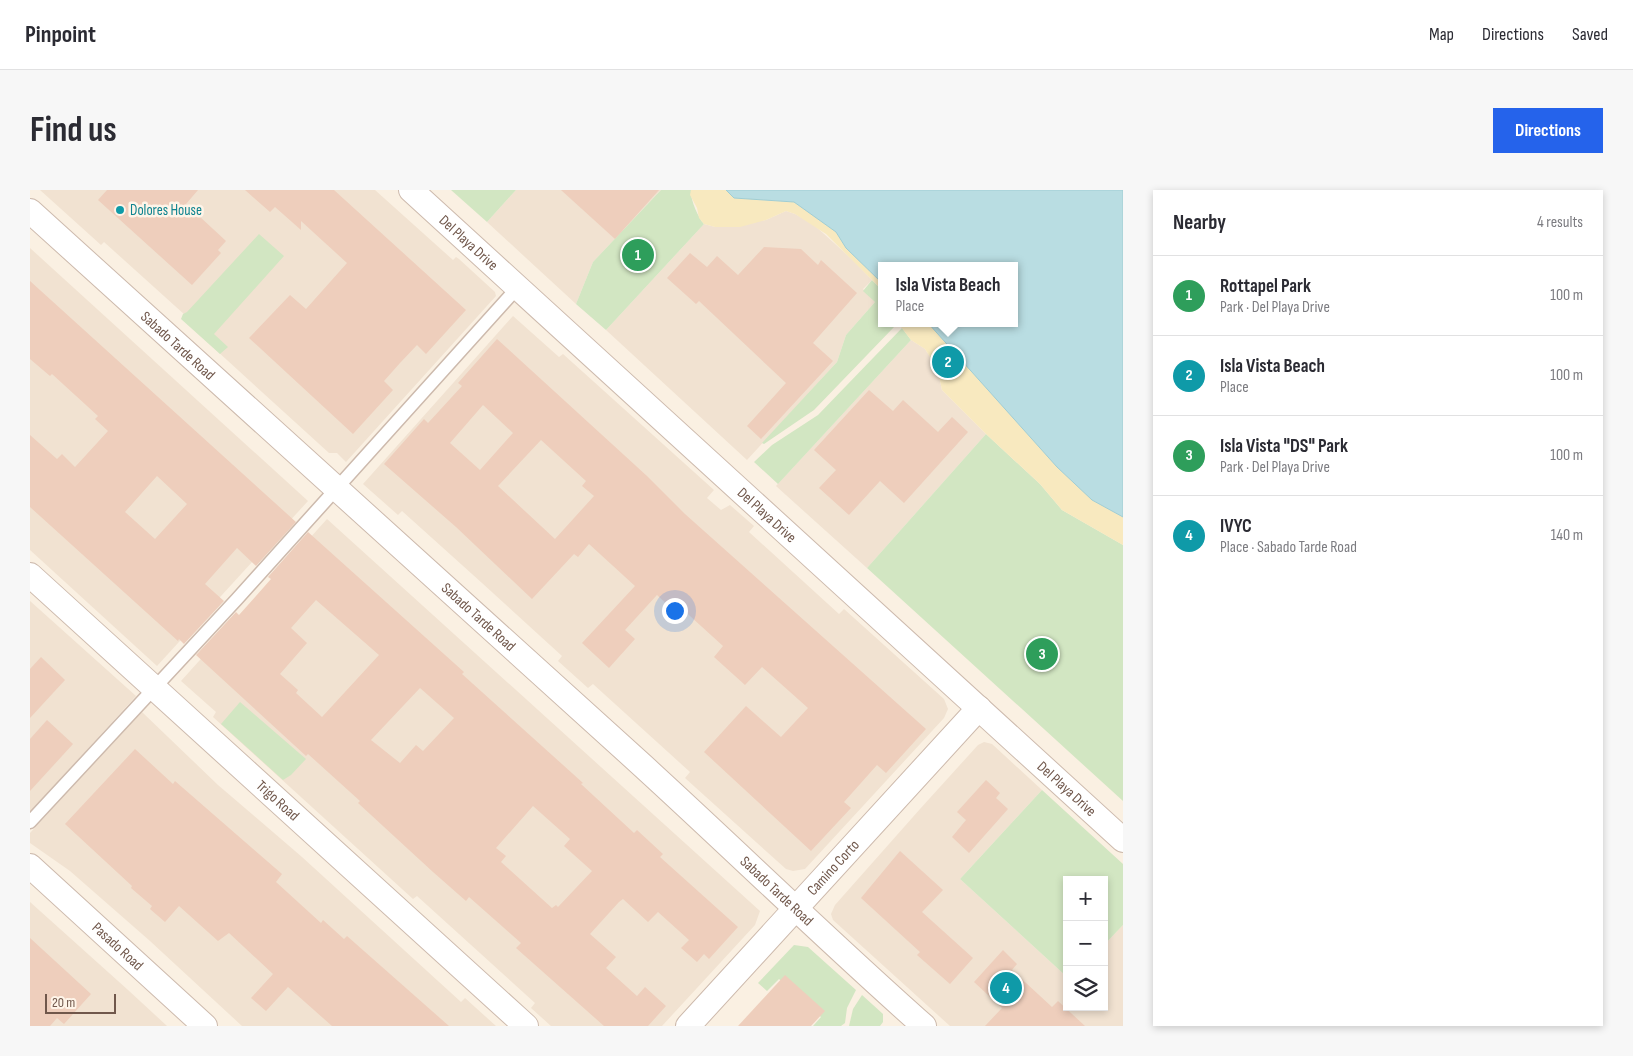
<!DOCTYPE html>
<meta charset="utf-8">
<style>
:root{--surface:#fff;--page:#f7f7f7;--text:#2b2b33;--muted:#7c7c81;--line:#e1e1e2;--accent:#2563eb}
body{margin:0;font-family:"Sofia Sans Condensed",sans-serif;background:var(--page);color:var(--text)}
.controls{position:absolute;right:15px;bottom:15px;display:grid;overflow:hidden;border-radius:0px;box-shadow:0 2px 8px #0003}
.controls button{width:45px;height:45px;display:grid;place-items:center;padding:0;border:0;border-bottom:1px solid var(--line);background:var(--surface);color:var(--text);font:25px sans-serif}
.scale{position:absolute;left:15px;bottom:12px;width:71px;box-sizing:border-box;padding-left:5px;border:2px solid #70574b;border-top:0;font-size:14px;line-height:18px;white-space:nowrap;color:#70574b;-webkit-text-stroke:4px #fef4e8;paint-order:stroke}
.you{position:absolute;left:644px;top:420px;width:18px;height:18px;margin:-12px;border:4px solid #fff;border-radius:50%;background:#1a73e8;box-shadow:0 0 0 8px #1a73e833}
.badge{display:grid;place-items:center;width:32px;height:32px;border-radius:50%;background:var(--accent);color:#fff;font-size:16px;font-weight:700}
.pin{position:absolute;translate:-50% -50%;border:2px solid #fff;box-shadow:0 1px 5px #0006}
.popup{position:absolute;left:848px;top:72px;width:140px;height:65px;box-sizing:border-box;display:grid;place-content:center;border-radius:0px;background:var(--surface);filter:drop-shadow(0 1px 4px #0005);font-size:16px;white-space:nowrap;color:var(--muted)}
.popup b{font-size:19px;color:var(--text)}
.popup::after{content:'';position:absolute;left:50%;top:100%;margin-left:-10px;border:10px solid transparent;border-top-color:var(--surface)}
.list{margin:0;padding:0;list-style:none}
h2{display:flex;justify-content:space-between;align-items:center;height:65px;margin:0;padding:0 20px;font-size:21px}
h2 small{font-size:16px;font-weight:400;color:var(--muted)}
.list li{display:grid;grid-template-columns:32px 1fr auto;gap:15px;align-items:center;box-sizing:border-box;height:80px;padding:0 20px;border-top:1px solid var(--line)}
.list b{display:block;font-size:19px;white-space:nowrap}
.list p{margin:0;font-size:16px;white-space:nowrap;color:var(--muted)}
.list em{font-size:16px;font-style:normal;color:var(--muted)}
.icon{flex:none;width:28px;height:28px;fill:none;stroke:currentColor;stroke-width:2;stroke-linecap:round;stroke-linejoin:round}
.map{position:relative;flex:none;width:1093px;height:836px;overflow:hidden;border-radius:0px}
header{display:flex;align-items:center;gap:30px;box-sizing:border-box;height:70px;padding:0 25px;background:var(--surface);border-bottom:1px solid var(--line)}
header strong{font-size:24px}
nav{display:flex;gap:28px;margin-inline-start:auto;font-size:18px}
.intro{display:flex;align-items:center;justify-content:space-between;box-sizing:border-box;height:120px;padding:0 30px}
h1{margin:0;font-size:35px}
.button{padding:12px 22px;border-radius:0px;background:var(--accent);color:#fff;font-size:18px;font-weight:700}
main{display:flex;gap:30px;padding:0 30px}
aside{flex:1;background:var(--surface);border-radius:0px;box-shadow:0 2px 8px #0003}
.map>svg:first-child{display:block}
</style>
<header>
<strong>Pinpoint</strong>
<nav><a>Map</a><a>Directions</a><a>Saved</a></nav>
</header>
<div class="intro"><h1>Find us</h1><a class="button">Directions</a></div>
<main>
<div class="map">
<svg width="1093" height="836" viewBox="0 0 1093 836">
<rect width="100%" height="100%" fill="#faf0e2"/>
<g fill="#f1e2d1">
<path d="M 10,0 L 345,0 L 423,70 L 426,67 L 429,69 L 465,102 L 466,106 L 316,272 L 307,263 L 299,263 L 152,129 L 155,125 L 74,52 L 71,55 Z"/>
<path d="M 486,0 L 631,0 L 563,72 L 546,114 L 457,32 Z"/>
<path d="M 756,21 L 765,24 L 783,34 L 824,71 L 842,90 L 833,99 L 845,112 L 816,145 L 807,172 L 717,270 L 576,140 L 674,34 L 685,37 L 736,30 Z"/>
<path d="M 0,58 L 278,311 L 127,476 L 0,360 Z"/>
<path d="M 483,126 L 529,167 L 533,164 L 684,300 L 677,308 L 691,320 L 700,315 L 724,336 L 719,342 L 809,424 L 814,419 L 914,509 L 918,519 L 914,528 L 775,679 L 763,681 L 756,679 L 655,588 L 660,582 L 574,504 L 563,494 L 558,498 L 528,471 L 532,466 L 452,393 L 372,321 L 368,325 L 333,294 Z"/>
<path d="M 881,150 L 895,159 L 907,178 L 912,200 L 956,244 L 837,378 L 746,296 Z"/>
<path d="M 297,329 L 730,721 L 725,735 L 632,836 L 521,836 L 501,818 L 505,813 L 387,706 L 383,709 L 183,527 L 186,522 L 151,491 Z"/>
<path d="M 0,411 L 106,506 L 0,622 Z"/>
<path d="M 112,522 L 188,595 L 272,667 L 431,812 L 435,808 L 466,836 L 212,836 L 120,751 L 40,681 L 0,653 L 0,643 Z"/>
<path d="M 954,552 L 962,554 L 1012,600 L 930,689 L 1037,787 L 1037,817 L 1074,817 L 1074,755 L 1093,735 L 1093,836 L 920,836 L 803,730 L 801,724 L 805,715 L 890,619 L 948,555 Z"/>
<path d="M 0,712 L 98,800 L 137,836 L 0,836 Z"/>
</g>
<g fill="#d2e6c2">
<path d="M 421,0 L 486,0 L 457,32 Z"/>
<path d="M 631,0 L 661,0 C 660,9 668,27 674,34 L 576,140 L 546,114 L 563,72 Z"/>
<path d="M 229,44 L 254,66 L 184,144 L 198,157 L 190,164 L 151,129 L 153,124 L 157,122 Z"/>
<path d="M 842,90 L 852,100 L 852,133 L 863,133 L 864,137 L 784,220 L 734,254 L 732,253 L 807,172 L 816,145 L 845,112 L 833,101 Z"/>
<path d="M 872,138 L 881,150 L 748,294 L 724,272 L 742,255 L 788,225 Z"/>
<path d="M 956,244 L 1010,294 L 1032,320 L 1093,355 L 1093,611 L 837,378 Z"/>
<path d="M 210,512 L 276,569 L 261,585 L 253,590 L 191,534 Z"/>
<path d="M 1012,600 L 1093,674 L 1093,735 L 1074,755 L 1074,690 L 1037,690 L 1037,787 L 930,689 Z"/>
<path d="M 764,755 L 778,757 L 826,800 L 817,818 L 815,833 L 811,836 L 783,836 L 791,827 L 749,789 L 737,801 L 728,793 Z"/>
<path d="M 832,805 L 853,824 L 853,832 L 850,836 L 819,836 L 823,819 Z"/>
</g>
<g fill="#f8e9bf">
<path d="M 661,0 L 696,0 L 704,8 L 764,12 L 806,42 L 816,58 L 852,93 L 852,100 L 796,44 L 765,24 L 756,21 L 736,30 L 710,37 L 685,37 L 674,34 L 669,28 L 667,18 L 660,5 Z"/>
<path d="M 868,133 L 898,133 L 1027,277 L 1062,310 L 1093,327 L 1093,355 L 1032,320 L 1010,294 L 956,244 L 912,200 L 907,178 L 895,159 L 881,150 Z"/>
</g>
<path fill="#b9dde2" stroke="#a0cdd3" d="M 696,0 L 1093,0 L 1093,327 L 1062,310 L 1027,277 L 898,133 L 984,133 L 984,76 L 852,76 L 852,93 L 816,58 L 806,42 L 764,12 L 704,8 Z"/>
<g fill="#eecebc" fill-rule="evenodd">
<path d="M 77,0 L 168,0 L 156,14 L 196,51 L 188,60 L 191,63 L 162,95 L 68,10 Z"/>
<path d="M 215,0 L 304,0 L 436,120 L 396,164 L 387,155 L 370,173 L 354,191 L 363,200 L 323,244 L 219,148 L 260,105 L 276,119 L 317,73 L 271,31 L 271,40 L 245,17 L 240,22 Z"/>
<path d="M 531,0 L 629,0 L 585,49 Z"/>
<path d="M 734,57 L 771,59 L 788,75 L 791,70 L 827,103 L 783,153 L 803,171 L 731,249 L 717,236 L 756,193 L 669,111 L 666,114 L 637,88 L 660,63 L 677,77 L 687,66 L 708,85 Z"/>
<path d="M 0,91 L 266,332 L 226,376 L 207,358 L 175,394 L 194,411 L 154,454 L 149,449 L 148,451 L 0,317 L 0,245 L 27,269 L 32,264 L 45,277 L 78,241 L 65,229 L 68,226 L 22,184 L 20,186 L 0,169 ZM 127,286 L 157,314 L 125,349 L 95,322 Z"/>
<path d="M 467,149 L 617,286 L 655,324 L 896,539 L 856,583 L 847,575 L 814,612 L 821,618 L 781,661 L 674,562 L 716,516 L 751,547 L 778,518 L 732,477 L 715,495 L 684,467 L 693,456 L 649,416 L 644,421 L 627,405 L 595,440 L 605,449 L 579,478 L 552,453 L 605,396 L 559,354 L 548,367 L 544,364 L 502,409 L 426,337 L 354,274 L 394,229 L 398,233 L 432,196 L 428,193 ZM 453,215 L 483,243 L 450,280 L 420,253 ZM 511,250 L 556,291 L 552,296 L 564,306 L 525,349 L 468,296 Z"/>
<path d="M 839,200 L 863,221 L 873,210 L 908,242 L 922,227 L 938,242 L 874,313 L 850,291 L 819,325 L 789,298 L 806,280 L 784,260 Z"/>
<path d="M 278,342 L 434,482 L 432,484 L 553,593 L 551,594 L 604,643 L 607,640 L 633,664 L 630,667 L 708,737 L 679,769 L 674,764 L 667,772 L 651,758 L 659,750 L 628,722 L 618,732 L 593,709 L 589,712 L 560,744 L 586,767 L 576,778 L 607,806 L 615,797 L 636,816 L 618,836 L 574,836 L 486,758 L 491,753 L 439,707 L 436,711 L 403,682 L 328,613 L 330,611 L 278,564 L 276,566 L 166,465 L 206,422 L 209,425 L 241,389 L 238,387 ZM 286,410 L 349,465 L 292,527 L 266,503 L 268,500 L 250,484 L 277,453 L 261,438 ZM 390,498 L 424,528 L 393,561 L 386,555 L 370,573 L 341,550 ZM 503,616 L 540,649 L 534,656 L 562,681 L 528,717 L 526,715 L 522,718 L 471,672 L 476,666 L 466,658 Z"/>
<path d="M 11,467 L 35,490 L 0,528 L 0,479 Z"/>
<path d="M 17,530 L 43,554 L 0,601 L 0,549 Z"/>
<path d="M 105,559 L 143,594 L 145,591 L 252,684 L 246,692 L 291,733 L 293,730 L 314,749 L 317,746 L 419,836 L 302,836 L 258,797 L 236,821 L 221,808 L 243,784 L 199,743 L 188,751 L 149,716 L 135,732 L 120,719 L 122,716 L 101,698 L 102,696 L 35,634 Z"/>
<path d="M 956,590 L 970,603 L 966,608 L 978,619 L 939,663 L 922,647 L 936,630 L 927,622 Z"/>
<path d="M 870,661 L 913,700 L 892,722 L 943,768 L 920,794 L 887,765 L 890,762 L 831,708 Z"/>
<path d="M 0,748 L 61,804 L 34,834 L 27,828 L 20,836 L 0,836 Z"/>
<path d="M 973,760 L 987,774 L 982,780 L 1022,817 L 1028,811 L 1055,836 L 955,836 L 972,818 L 944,792 Z"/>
<path d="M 755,785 L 795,821 L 781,836 L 708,836 Z"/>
</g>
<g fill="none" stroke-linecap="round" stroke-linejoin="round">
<g stroke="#cdbaad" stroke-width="15">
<path id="service" d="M 0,632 L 207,409 L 488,97"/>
</g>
<g stroke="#cdbaad" stroke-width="26">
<g id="minor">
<path id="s1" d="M 381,0 L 1093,650"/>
<path id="s2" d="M 0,21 C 203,207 409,390 613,576 C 707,662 798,751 894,836"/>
<path id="s3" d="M 0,385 L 496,836"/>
<path id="s4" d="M 0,676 L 175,836"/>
<path id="s5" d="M 658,836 L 949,518"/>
</g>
</g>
<use href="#service" stroke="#fff" stroke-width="12"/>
<use href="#minor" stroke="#fff" stroke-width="24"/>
</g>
<circle fill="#0f9aa8" stroke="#fef4e8" stroke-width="2" cx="90" cy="20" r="5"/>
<g text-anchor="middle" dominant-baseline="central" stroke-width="5" stroke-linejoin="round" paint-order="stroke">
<g font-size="15" fill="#0d838f" stroke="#fef4e8" text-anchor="start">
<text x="100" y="20">Dolores House</text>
</g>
<g font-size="15" fill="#70574b" stroke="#fef4e8">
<text stroke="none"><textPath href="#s1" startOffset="78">Del Playa Drive</textPath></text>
<text stroke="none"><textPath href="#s2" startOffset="200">Sabado Tarde Road</textPath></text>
<text stroke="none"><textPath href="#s1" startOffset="482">Del Playa Drive</textPath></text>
<text stroke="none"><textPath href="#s2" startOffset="605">Sabado Tarde Road</textPath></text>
<text stroke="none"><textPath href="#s1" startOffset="888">Del Playa Drive</textPath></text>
<text stroke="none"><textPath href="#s3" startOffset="335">Trigo Road</textPath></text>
<text stroke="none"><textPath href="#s5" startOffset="215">Camino Corto</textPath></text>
<text stroke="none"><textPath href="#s2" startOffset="1010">Sabado Tarde Road</textPath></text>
<text stroke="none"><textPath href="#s4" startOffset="119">Pasado Road</textPath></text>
</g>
</g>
</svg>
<div class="controls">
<button>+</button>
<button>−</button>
<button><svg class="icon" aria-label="layers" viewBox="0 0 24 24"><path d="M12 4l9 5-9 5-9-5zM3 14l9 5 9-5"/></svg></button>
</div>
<div class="scale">20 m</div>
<div class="you"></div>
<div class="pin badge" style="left:608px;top:65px;background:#2e9e5b">1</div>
<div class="pin badge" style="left:918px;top:172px;background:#0f9aa8">2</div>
<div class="popup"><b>Isla Vista Beach</b>Place</div>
<div class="pin badge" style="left:1012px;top:464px;background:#2e9e5b">3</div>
<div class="pin badge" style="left:976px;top:798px;background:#0f9aa8">4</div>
</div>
<aside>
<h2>Nearby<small>4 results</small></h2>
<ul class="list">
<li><span class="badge" style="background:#2e9e5b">1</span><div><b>Rottapel Park</b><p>Park · Del Playa Drive</p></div><em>100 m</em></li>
<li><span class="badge" style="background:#0f9aa8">2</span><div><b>Isla Vista Beach</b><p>Place</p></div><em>100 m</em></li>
<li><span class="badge" style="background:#2e9e5b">3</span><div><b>Isla Vista &quot;DS&quot; Park</b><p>Park · Del Playa Drive</p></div><em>100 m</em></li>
<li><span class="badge" style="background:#0f9aa8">4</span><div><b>IVYC</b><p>Place · Sabado Tarde Road</p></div><em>140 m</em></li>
</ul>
</aside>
</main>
